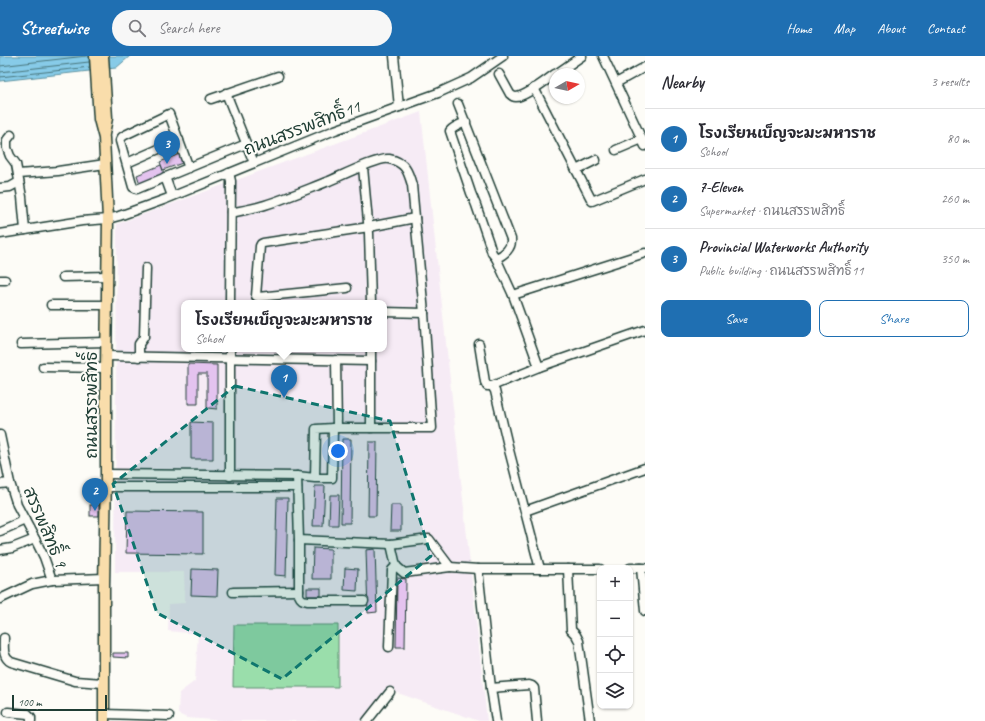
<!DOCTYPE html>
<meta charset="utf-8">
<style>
:root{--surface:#fff;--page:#f7f7f7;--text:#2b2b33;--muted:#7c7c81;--line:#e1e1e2;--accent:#1f6fb2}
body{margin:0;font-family:Caveat,"Playpen Sans Thai",sans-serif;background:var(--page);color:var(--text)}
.controls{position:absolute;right:12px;bottom:12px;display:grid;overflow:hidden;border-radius:8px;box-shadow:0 1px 3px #0004}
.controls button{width:36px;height:36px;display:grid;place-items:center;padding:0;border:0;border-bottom:1px solid var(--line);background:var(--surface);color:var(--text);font:20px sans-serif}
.compass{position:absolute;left:549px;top:12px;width:36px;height:36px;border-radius:50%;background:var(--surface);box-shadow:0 1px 3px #0004;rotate:81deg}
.scale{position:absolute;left:12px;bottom:10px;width:95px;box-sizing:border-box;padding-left:4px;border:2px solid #1f3d34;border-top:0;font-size:11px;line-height:14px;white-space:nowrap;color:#1f3d34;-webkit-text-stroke:3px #fdfcf7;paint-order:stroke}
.you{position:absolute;left:338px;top:395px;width:14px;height:14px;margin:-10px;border:3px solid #fff;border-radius:50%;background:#1a73e8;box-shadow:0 0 0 6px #1a73e833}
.badge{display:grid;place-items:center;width:26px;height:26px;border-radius:50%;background:var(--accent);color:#fff;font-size:13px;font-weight:700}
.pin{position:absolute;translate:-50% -33px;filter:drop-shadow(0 1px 2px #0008)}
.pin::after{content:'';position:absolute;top:21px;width:14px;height:12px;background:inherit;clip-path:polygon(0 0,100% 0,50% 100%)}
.popup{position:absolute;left:181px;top:244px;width:206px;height:52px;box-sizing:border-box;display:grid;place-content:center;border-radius:8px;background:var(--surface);filter:drop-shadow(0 1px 3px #0005);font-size:13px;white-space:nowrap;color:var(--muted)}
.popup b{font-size:15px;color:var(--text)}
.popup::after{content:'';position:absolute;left:50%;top:100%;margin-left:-8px;border:8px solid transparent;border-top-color:var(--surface)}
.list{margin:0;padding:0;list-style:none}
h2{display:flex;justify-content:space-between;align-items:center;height:52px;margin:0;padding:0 16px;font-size:17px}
h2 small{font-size:13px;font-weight:400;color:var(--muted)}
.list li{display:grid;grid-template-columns:26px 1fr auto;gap:12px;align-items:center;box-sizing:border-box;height:60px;padding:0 16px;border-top:1px solid var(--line)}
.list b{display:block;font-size:15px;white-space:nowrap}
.list p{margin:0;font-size:13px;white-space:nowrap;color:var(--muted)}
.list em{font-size:13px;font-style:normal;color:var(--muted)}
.actions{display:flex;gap:8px;padding:12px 16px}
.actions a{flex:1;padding:9px 0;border:1px solid var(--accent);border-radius:8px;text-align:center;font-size:14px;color:var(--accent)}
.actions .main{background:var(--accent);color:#fff}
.icon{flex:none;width:22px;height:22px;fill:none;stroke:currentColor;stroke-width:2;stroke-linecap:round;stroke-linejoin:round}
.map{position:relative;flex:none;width:645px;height:665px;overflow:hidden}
header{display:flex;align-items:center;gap:24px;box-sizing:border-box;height:56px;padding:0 20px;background:var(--accent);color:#fff}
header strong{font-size:19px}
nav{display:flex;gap:22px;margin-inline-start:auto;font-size:14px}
.search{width:280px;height:36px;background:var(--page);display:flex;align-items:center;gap:10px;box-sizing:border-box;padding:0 14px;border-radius:22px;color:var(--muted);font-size:15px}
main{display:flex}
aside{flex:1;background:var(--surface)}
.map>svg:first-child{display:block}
</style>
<header>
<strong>Streetwise</strong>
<div class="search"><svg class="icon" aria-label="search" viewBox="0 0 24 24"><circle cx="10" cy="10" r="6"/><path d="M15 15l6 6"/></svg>Search here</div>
<nav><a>Home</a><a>Map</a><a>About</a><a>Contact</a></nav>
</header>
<main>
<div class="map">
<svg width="645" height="665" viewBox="0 0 645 665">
<rect width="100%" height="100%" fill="#fdfcf7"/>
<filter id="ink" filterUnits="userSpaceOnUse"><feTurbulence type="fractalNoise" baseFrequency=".025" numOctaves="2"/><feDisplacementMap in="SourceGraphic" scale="8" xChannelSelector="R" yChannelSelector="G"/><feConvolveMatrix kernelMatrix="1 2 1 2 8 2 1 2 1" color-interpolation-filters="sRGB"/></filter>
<g filter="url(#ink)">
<path fill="#f6ebf5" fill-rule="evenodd" d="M 421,56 L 487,665 L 479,665 L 415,643 L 389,634 L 376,648 L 363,665 L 227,665 L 187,662 L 178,658 L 179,637 L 195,625 L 198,578 L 168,575 L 169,548 L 185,547 L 184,516 L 115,516 L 117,168 ZM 184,247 L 384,247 L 384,293 L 184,293 Z"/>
<path fill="#9adeab" stroke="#5c8e70" d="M 234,569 L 338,569 L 338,631 L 233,631 Z"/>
<path fill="#87cbe8" stroke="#5d92a0" d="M 0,0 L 130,0 L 116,12 L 0,25 Z"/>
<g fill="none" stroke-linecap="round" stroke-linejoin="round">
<g stroke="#49767c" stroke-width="1">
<path d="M 0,10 L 86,0"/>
<path d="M 0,16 L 89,6"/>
<path d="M 0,21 L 90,11"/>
</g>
</g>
<g fill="#e4c3ef" stroke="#1f3d34">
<path d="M 182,97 L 185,106 L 163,114 L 160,106 Z"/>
<path d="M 161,109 L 164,118 L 140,128 L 137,119 Z"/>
<path d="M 188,308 L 217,309 L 217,353 L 207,352 L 207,318 L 198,318 L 198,348 L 188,348 Z"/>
<path d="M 191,366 L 213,367 L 213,403 L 191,403 Z"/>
<path d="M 342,383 L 351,383 L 350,467 L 341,467 Z"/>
<path d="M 369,386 L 377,386 L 376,460 L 368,460 Z"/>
<path d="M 315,430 L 325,430 L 323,470 L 313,470 Z"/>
<path d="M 330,439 L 339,439 L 338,469 L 329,469 Z"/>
<path d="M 277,442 L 288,442 L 286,520 L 275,519 Z"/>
<rect x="90" y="449" width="9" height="11"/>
<path d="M 391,449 L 401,449 L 401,475 L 390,475 Z"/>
<path d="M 127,455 L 203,456 L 203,498 L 126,497 Z"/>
<path d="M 313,492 L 331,493 L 331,523 L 312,523 Z"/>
<path d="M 375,493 L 377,556 L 368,557 L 366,494 Z"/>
<path d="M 345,512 L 358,513 L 357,535 L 344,534 Z"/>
<path d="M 192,513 L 218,514 L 217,540 L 191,539 Z"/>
<path d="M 397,522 L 406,523 L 405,591 L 396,591 Z"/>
<rect x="307" y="532" width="14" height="8"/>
<path d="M 113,597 L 128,597 L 128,602 L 113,601 Z"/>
</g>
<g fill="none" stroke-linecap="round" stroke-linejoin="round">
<g stroke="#1f3d34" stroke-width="11">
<g id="minor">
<path d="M 394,0 L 399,51"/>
<path d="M 603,0 L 645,90"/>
<path d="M 499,18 L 510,38 C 512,40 513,41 516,41 C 524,41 547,24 555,18"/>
<path d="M 556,18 L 582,0"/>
<path d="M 616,27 L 645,11"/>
<path d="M 534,32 L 592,145 L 645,123"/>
<path d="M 226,37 L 254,107"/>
<path d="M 211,43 L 278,20"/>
<path d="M 458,48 L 511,183 C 512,192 504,199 496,202 L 513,239 L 539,311"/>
<path d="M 466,66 C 461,68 454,70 450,75 L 471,137 L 476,149 L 489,187 L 492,197 L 496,202"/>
<path d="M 11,79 L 7,84 L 7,92 L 10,100 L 16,108 L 22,141 L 25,174"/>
<path d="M 616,94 L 642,83"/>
<path d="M 127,107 L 179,84"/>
<path d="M 363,111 L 369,177 L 371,247"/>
<path d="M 189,112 L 169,58 L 125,79 L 122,81 L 120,85 L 133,131 L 137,133 L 246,88"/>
<path d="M 576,114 L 596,104"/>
<path d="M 229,117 L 231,125 L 230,247"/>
<path d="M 18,118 L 58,115 L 105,108"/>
<path d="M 165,121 L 172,140"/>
<path d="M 0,132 L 10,131 L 19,126"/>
<path d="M 231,156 L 235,156 C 245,154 256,152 265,149 C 287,142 308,133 329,125 C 341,120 379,101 389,103 C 405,106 408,115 412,129 L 424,257"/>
<path d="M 0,178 L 82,165 L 108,163 L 119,160 L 166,143 L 335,74 L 438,37 L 471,22 L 503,0"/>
<path d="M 63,221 L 108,220"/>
<path d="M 0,224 L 5,224"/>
<path d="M 347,232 L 258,241 L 256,240 L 260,190 L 261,188 L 263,187 L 369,171 L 415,162"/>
<path d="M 513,239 L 645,197"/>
<path d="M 51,249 L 107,249"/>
<path d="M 21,288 L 107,286"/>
<path d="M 479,288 L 485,326 L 487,330 L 492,330 L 495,335 L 509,394 L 540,513"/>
<path d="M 107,300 L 371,305"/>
<path d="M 139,301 L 139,288 L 144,281 L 146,212"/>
<path d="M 336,304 L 337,372"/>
<path d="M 43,311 L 106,312"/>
<path d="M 492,330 L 539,311 L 645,274"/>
<path d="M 333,372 L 432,372 L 424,257 L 384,256"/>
<path d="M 371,372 L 371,293"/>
<path d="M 0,379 L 10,427 L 17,449 L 35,483 L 44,501 L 52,524 L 104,522"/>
<path d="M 106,418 L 297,420 L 315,422 L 332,422 L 333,372 L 316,373 L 315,422"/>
<path d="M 230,420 L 230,293"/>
<path d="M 297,420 L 299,484 L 391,488 L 429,483 L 450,511 L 404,517 L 396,510"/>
<path d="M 0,428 L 10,427"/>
<path d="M 106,431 L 297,431"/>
<path d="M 525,455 L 645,412"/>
<path d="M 0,475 L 25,464"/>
<path d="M 299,484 L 299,539 C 301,544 303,544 308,545 L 364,545"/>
<path d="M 0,494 L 12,492 L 35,483"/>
<path d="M 450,511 L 478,513 L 600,513"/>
<path d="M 630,512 L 645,512"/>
<path d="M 641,512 L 645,555"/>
<path d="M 478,513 L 491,632 L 496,665"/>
<path d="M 568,513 L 571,574 L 576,579 L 579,585 L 590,665"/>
<path d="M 233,536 L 299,535"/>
<path d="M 0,543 L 32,528 L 52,524"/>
<path d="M 4,582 C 4,591 2,601 11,606 L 75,625 L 103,627"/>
<path d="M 389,591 L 392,514 L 396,510 L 391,488"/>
<path d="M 491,632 L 529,629 L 532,630 L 534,632 L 537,665"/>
<path d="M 8,656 L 28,658 L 31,661 L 31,665"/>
<path d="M 104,658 L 169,660"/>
<path d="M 367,665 L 390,636"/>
</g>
</g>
<g stroke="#1f3d34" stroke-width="13">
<g id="major">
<path d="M 95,0 L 99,63 L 104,82 L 108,163 L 106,312 L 106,418 L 104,531 L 104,665"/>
<path d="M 103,0 L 107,62 L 104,78"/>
</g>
</g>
<use href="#minor" stroke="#fdfcf7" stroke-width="8"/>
<use href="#major" stroke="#f9ddab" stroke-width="10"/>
</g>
</g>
<path fill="#0f766e" fill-opacity="0.2" stroke="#0f766e" stroke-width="3" stroke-dasharray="8 5" stroke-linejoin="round" d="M 235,330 L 390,365 L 431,500 L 282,623 L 157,557 L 113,428 Z"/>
<g text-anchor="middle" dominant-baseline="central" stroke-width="4" stroke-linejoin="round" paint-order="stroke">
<g font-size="17" fill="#1f3d34" stroke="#fdfcf7">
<text transform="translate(302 72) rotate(-21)">ถนนสรรพสิทธิ์11</text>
<text transform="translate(91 349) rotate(-90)">ถนนสรรพสิทธิ์</text>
<text transform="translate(45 471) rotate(67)">สรรพสิทธิ์ 9</text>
</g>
</g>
</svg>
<div class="controls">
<button>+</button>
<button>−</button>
<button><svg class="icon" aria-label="locate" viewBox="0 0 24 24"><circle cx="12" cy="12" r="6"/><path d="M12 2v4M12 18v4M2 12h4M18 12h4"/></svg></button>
<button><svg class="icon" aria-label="layers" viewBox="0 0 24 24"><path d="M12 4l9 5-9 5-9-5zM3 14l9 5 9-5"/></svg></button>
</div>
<svg class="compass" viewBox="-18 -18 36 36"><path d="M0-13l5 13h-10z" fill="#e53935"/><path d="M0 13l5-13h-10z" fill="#7c7c81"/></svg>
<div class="scale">100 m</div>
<div class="you"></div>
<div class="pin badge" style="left:284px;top:342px">1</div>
<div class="popup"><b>โรงเรียนเบ็ญจะมะมหาราช</b>School</div>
<div class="pin badge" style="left:95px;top:455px">2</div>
<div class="pin badge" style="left:167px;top:108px">3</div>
</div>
<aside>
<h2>Nearby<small>3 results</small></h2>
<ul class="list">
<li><span class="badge">1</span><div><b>โรงเรียนเบ็ญจะมะมหาราช</b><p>School</p></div><em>80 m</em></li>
<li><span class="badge">2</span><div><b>7-Eleven</b><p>Supermarket · ถนนสรรพสิทธิ์</p></div><em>260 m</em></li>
<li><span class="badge">3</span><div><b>Provincial Waterworks Authority</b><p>Public building · ถนนสรรพสิทธิ์11</p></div><em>350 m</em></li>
</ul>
<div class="actions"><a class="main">Save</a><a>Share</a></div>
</aside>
</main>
